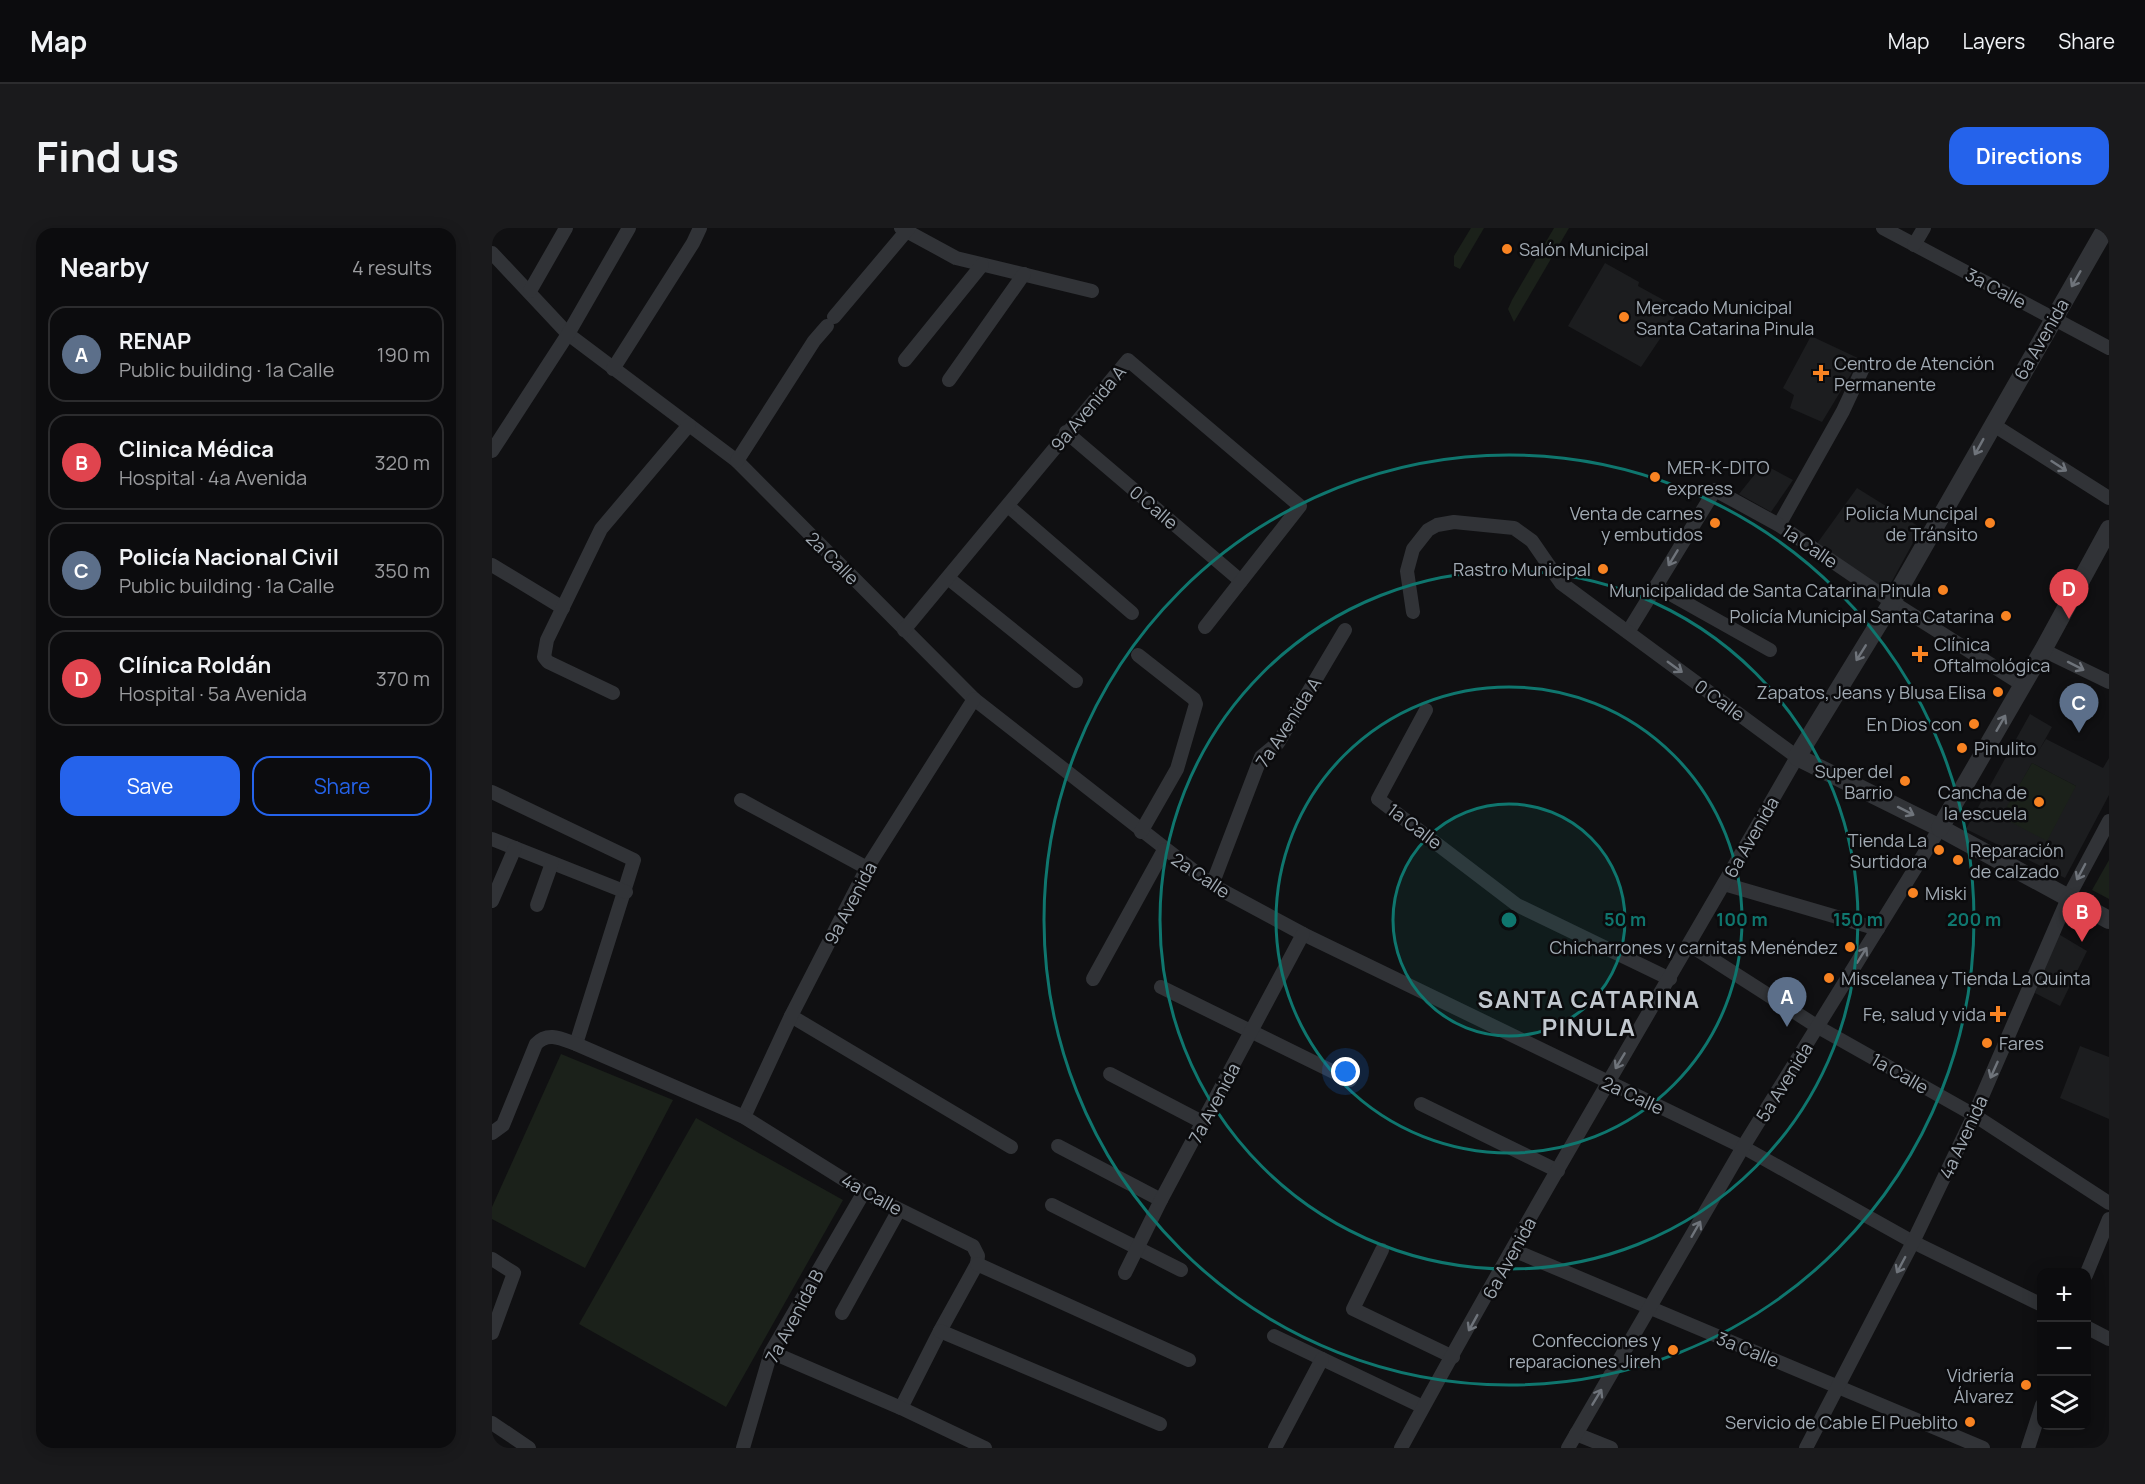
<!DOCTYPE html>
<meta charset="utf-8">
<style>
:root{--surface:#0c0c0e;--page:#1a1a1c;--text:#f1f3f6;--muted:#9a9b9e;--line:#2c2c2e;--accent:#2563eb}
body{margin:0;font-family:Manrope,sans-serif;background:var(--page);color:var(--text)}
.controls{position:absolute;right:18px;bottom:18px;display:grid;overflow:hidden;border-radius:12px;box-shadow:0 3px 15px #0003}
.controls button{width:54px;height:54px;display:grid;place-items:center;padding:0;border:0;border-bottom:2px solid var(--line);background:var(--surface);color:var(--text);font:30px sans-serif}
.you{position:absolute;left:854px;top:844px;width:21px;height:21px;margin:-15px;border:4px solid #fff;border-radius:50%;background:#1a73e8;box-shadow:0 0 0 9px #1a73e833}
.badge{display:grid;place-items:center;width:39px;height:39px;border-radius:50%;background:var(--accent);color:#fff;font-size:20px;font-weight:700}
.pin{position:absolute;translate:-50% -50px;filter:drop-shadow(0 2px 3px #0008)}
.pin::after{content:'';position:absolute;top:32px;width:21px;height:18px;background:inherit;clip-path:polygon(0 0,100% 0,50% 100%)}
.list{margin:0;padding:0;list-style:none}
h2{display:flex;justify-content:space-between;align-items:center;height:78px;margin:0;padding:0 24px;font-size:26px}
h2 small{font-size:20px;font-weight:400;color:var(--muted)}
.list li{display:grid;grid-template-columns:39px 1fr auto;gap:18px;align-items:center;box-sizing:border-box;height:96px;margin:0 12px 12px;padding:0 12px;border:2px solid var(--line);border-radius:18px}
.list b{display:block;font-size:22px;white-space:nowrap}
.list p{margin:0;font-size:20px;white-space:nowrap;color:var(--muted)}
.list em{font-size:20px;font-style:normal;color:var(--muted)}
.actions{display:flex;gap:12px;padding:18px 24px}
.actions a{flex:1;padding:14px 0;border:2px solid var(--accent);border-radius:18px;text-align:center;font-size:21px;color:var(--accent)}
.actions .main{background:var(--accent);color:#fff}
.icon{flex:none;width:33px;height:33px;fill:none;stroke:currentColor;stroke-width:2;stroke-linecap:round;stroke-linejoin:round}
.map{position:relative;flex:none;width:1617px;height:1220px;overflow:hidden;border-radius:18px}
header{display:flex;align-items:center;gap:36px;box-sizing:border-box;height:84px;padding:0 30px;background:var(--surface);border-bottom:2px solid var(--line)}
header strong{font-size:28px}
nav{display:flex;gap:33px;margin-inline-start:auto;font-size:21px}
.intro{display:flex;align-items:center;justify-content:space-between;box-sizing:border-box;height:144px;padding:0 36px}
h1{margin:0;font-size:42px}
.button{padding:15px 27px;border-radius:18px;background:var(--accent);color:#fff;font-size:21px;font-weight:700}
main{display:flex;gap:36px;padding:0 36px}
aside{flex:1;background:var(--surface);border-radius:18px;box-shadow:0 3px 15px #0003}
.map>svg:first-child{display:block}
</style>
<header>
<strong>Map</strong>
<nav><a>Map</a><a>Layers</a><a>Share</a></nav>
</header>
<div class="intro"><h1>Find us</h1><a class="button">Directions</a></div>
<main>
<aside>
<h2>Nearby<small>4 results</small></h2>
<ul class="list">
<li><span class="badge" style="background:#5c6f8a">A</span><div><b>RENAP</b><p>Public building · 1a Calle</p></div><em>190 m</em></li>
<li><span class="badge" style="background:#e0444e">B</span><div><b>Clinica Médica</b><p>Hospital · 4a Avenida</p></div><em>320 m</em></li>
<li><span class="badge" style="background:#5c6f8a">C</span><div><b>Policía Nacional Civil</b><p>Public building · 1a Calle</p></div><em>350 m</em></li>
<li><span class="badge" style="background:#e0444e">D</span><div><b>Clínica Roldán</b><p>Hospital · 5a Avenida</p></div><em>370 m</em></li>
</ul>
<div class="actions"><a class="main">Save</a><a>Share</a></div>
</aside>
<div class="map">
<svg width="1617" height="1220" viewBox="0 0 1617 1220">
<rect width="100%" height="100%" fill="#101012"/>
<g fill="#1c1d1f" fill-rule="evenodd">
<path d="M 1113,35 L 1147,54 L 1146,58 L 1188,81 L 1149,139 L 1076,98 Z"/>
<path d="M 1319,108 L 1368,131 L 1330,194 L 1298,180 L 1302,167 L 1291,160 Z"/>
<path d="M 1271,236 L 1301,252 L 1279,284 L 1247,266 Z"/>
<path d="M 1365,260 L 1429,300 L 1393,366 L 1324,317 Z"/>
<path d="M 1538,486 L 1560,499 L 1546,524 L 1554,511 L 1611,540 L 1617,530 L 1617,567 L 1573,650 L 1474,601 ZM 1540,535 L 1584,558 L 1510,589 Z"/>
<path d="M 1563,704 L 1595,723 L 1568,778 L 1543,765 Z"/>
<path d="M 1588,818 L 1617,829 L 1617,891 L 1568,870 Z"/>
</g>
<g fill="#1b211a">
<path d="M 979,0 L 992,0 L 968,41 L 962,38 L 962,28 Z"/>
<path d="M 1062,0 L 1077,0 L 1022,94 L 1016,81 L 1020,72 Z"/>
<path d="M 1540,535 L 1584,558 L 1555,613 L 1509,589 Z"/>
<path d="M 1617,632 L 1617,671 L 1600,662 Z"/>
<path d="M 69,826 L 181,872 L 93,1040 L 0,991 L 0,979 Z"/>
<path d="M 204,890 L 351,972 L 234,1179 L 87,1096 Z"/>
</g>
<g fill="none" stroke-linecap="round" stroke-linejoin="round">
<g stroke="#313337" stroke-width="14">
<path d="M 409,0 L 464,30 L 600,63"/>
<path d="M 1391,0 L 1617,120"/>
<path d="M 1422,17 L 1432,0"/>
<path d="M 0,25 L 76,106 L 245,233 L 482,471 L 720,657 L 811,706 L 1251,919 L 1421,1014 L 1550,1077"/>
<path d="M 38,63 L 74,0"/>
<path d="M 342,89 L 417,0"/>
<path d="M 413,132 L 490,37"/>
<path d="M 121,141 L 201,15 L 208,0"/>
<path d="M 457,152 L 532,46"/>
<path d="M 1500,196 L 1617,270"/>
<path d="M 574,204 L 749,353"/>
<path d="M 0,223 L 76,106 L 137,0"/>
<path d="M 245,233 L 322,113 L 335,98"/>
<path d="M 516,278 L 640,385"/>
<path d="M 1287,297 L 1351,183 L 1371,140"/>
<path d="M 0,337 L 71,380"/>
<path d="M 456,350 L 584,453"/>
<path d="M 1164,358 L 1278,422"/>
<path d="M 412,402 L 636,132 L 808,278 L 713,399"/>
<path d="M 1136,404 L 1223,262 L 1287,297 L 1400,374 L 1531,457"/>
<path d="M 1551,422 L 1617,454"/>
<path d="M 646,427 L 702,471 L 704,476 L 685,541 L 649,604"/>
<path d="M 121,465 L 56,434 L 52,429 L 55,412 L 109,301 L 197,197"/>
<path d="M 934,482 L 886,571 L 1025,677 L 1178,751"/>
<path d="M 0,564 L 142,632 L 84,816"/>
<path d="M 249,572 L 375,640"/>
<path d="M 0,611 L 134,664"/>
<path d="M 1232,656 L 1386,701"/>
<path d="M 720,657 L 769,529 L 786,515 L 853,402"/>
<path d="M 0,673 L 23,620"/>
<path d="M 45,677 L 60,635"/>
<path d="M 1198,717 L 1326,799 L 1482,887 L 1617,975"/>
<path d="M 601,751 L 672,622"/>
<path d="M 669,759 L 858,852"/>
<path d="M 299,788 L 519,919"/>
<path d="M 618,846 L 712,895"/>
<path d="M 929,876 L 1066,943"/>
<path d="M 252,889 L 299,788 L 375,640 L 482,471"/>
<path d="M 0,905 L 11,897 L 44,816 C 56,803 70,811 84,816 L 252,889 L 372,964 L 481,1018 L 486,1028 L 485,1036 L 448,1103 L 409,1180"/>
<path d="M 566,918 L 669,972"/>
<path d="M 560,977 L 689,1042"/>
<path d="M 890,1022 L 861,1081 L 961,1129"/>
<path d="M 1021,1022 L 1491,1220"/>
<path d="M 0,1031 L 22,1045 L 0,1105"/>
<path d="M 485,1036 L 697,1132"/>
<path d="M 633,1045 L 669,972 L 811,706"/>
<path d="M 1594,1047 L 1617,991"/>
<path d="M 350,1085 L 407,982"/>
<path d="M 1594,1099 L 1617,1111"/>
<path d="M 448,1103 L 668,1196"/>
<path d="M 782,1108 L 931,1179"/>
<path d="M 279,1124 L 409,1180 L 493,1220"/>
<path d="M 0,1195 L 37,1220"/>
<path d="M 1084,1206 L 1119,1220"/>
<path d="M 251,1220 L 279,1124 L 372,964"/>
<path d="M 783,1220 L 830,1131"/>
<path d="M 909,1220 C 1036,987 1173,759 1305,529 L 1069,355 L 1040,313 L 1022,300 L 962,294 L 945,297 L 936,302 L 921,321 L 915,343 L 921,384"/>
<path d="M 1076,1220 L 1251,919 L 1448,600"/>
<path d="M 1314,1220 L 1421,1014 L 1482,887 L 1577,668 L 1617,593"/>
<path d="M 1536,1220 L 1550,1177"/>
</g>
<g stroke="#313337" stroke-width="18">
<path d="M 1614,0 L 1400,374 L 1305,529 L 1448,600 L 1617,692"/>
<path d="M 1448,600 L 1551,422 L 1617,301"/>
</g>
</g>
<defs><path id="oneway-shaft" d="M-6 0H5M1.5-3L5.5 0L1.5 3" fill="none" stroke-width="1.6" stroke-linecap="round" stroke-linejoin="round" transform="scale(1.5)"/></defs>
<g stroke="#6f747b">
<use href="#oneway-shaft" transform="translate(1584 51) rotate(120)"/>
<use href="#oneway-shaft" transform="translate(1487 219) rotate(119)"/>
<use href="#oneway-shaft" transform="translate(1567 238) rotate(33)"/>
<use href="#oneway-shaft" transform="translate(1181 330) rotate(121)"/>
<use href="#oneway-shaft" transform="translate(1369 425) rotate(122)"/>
<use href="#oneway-shaft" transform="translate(1584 438) rotate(27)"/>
<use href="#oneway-shaft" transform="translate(1183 439) rotate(36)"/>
<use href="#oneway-shaft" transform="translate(1509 495) rotate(-60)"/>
<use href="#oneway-shaft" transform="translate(1414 583) rotate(27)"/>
<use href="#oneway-shaft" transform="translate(1589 644) rotate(118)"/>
<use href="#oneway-shaft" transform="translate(1370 727) rotate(-58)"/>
<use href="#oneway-shaft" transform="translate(1128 833) rotate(121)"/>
<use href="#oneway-shaft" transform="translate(1502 842) rotate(114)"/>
<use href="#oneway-shaft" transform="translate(1204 1001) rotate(-60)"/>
<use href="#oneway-shaft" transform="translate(1409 1037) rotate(118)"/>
<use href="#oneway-shaft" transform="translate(981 1095) rotate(119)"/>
<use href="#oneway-shaft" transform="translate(1105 1169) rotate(-59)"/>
</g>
<circle cx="1017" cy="692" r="116" fill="#0f766e" fill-opacity=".12"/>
<g fill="none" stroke="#0f766e" stroke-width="3">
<circle cx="1017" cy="692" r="116"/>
<circle cx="1017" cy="692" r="233"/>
<circle cx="1017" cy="692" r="349"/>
<circle cx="1017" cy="692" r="465"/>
</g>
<g fill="#f88322" stroke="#0b0b0d" stroke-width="2">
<circle cx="1015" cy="21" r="6"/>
<circle cx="1132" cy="89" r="6"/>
<path d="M1326 136h6v6h6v6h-6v6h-6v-6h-6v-6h6z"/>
<circle cx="1163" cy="249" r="6"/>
<circle cx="1223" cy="295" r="6"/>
<circle cx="1498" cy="295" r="6"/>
<circle cx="1111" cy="341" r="6"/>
<circle cx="1451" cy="362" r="6"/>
<circle cx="1514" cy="388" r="6"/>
<path d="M1425 417h6v6h6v6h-6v6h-6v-6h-6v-6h6z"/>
<circle cx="1506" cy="464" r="6"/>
<circle cx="1482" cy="496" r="6"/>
<circle cx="1470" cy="520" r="6"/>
<circle cx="1413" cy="553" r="6"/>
<circle cx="1547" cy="574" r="6"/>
<circle cx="1447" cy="622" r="6"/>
<circle cx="1466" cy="632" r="6"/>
<circle cx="1421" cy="665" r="6"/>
<circle cx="1358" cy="719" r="6"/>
<circle cx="1337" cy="750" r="6"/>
<path d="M1503 777h6v6h6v6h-6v6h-6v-6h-6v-6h6z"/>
<circle cx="1495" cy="815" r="6"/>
<circle cx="1181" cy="1122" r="6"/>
<circle cx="1534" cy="1157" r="6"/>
<circle cx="1478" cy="1194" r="6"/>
</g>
<g text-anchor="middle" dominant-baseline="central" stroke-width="5" stroke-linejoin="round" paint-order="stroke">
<g font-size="18" fill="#a1aab3" stroke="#0b0b0d" text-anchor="end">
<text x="1027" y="21" text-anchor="start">Salón Municipal</text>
<text x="1144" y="79" text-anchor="start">Mercado Municipal<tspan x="1144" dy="21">Santa Catarina Pinula</tspan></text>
<text x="1342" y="135" text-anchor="start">Centro de Atención<tspan x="1342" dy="21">Permanente</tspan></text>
<text x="1175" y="239" text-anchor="start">MER-K-DITO<tspan x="1175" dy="21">express</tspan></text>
<text x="1211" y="285">Venta de carnes<tspan x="1211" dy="21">y embutidos</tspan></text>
<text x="1486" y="285">Policía Muncipal<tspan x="1486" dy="21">de Tránsito</tspan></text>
<text x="1099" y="341">Rastro Municipal</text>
<text x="1439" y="362">Municipalidad de Santa Catarina Pinula</text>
<text x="1502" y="388">Policía Municipal Santa Catarina</text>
<text x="1442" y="416" text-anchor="start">Clínica<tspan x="1442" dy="21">Oftalmológica</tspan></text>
<text x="1494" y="464">Zapatos, Jeans y Blusa Elisa</text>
<text x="1470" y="496">En Dios con</text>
<text x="1482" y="520" text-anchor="start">Pinulito</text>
<text x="1401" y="543">Super del<tspan x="1401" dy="21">Barrio</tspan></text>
<text x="1535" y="564">Cancha de<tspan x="1535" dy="21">la escuela</tspan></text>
<text x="1435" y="612">Tienda La<tspan x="1435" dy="21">Surtidora</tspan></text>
<text x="1478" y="622" text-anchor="start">Reparación<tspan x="1478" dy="21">de calzado</tspan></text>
<text x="1433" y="665" text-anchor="start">Miski</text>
<text x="1346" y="719">Chicharrones y carnitas Menéndez</text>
<text x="1349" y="750" text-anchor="start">Miscelanea y Tienda La Quinta</text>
<text x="1494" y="786">Fe, salud y vida</text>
<text x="1507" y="815" text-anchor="start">Fares</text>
<text x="1169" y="1112">Confecciones y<tspan x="1169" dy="21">reparaciones Jireh</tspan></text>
<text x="1522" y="1147">Vidriería<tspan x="1522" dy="21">Álvarez</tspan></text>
<text x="1466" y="1194">Servicio de Cable El Pueblito</text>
</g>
<g font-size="18" fill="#a1aab3" stroke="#0b0b0d">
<text transform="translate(1504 60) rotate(28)">3a Calle</text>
<text transform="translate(1549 111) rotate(-60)">6a Avenida</text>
<text transform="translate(596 180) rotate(-50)">9a Avenida A</text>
<text transform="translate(662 279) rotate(40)">0 Calle</text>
<text transform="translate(1318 318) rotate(34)">1a Calle</text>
<text transform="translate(341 330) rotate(45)">2a Calle</text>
<text transform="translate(1228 472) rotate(36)">0 Calle</text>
<text transform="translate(796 494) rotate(-57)">7a Avenida A</text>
<text transform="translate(923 598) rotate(37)">1a Calle</text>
<text transform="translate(1259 609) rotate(-60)">6a Avenida</text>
<text transform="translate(709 647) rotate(34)">2a Calle</text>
<text transform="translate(358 675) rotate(-62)">9a Avenida</text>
<text transform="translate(1408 845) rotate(30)">1a Calle</text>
<text transform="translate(1292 854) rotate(-58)">5a Avenida</text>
<text transform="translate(1141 867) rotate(25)">2a Calle</text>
<text transform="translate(722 875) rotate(-62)">7a Avenida</text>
<text transform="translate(1471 909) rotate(-65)">4a Avenida</text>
<text transform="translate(380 966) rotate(29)">4a Calle</text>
<text transform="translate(1017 1030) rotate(-61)">6a Avenida</text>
<text transform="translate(302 1088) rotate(-62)">7a Avenida B</text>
<text transform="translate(1256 1121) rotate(22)">3a Calle</text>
</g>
<g font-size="24" font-weight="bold" letter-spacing="1.5" fill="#c2c8cf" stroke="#0b0b0d">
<text x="1097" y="770">SANTA CATARINA<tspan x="1097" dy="28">PINULA</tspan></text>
</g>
</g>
<circle cx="1017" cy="692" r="9" fill="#0f766e" stroke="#0b0b0d" stroke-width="3"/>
<g font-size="18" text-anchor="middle" font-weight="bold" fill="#0f766e" stroke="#0b0b0d" stroke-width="5" stroke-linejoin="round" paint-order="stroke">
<text x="1133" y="698">50 m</text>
<text x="1250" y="698">100 m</text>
<text x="1366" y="698">150 m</text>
<text x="1482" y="698">200 m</text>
</g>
</svg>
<div class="controls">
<button>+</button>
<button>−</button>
<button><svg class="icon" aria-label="layers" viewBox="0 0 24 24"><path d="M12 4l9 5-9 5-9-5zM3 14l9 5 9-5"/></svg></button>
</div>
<div class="you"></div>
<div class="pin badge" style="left:1295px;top:799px;background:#5c6f8a">A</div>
<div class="pin badge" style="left:1590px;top:714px;background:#e0444e">B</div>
<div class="pin badge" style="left:1587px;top:505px;background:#5c6f8a">C</div>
<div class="pin badge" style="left:1577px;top:391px;background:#e0444e">D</div>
</div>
</main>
